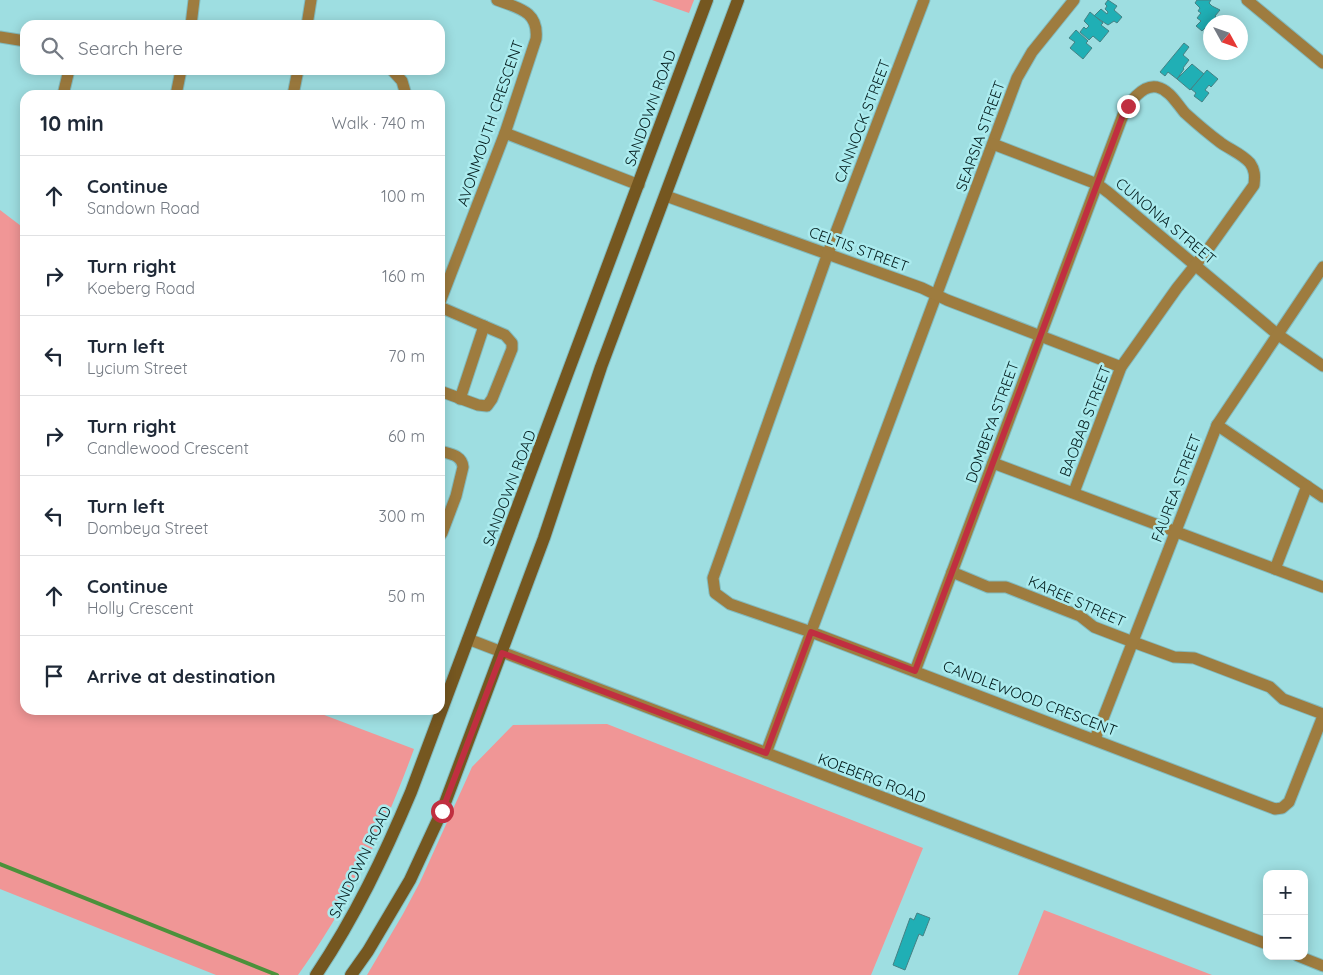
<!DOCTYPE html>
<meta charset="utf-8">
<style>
:root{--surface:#fff;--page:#f2f2f3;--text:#1f2937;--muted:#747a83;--line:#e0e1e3}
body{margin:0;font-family:Quicksand,sans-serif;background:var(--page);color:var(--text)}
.controls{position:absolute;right:15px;bottom:15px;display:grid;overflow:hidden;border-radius:10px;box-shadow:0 2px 12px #0003}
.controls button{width:45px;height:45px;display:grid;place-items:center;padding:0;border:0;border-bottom:1px solid var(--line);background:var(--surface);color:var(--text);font:25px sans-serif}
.compass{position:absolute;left:1203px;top:15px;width:45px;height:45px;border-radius:50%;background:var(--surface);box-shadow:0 2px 12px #0003;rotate:130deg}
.stop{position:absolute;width:15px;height:15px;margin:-11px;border:4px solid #c02f40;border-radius:50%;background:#fff}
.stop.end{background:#c02f40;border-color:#fff;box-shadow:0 1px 5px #0008}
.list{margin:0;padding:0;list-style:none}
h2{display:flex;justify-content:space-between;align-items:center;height:65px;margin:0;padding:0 20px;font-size:21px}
h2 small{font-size:16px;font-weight:400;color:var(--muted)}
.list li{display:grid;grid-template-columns:32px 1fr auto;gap:15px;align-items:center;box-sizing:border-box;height:80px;padding:0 20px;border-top:1px solid var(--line)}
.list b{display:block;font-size:19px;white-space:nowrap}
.list p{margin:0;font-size:16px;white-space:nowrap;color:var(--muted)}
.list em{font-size:16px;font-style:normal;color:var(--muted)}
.icon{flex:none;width:28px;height:28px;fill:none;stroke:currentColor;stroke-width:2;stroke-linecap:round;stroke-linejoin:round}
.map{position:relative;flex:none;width:1323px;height:975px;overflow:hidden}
.search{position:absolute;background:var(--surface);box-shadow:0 2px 12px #0003;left:20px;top:20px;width:425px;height:55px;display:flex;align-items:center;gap:12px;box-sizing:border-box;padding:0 18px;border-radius:15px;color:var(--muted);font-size:19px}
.panel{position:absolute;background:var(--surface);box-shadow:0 2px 12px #0003;left:20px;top:90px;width:425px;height:625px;border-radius:15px}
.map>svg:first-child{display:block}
</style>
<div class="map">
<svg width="1323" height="975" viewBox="0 0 1323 975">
<rect width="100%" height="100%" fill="#9edee1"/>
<g fill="#f09696">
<path d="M 652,0 L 694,0 L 689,13 Z"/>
<path d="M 0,210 L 25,229 L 25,710 L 311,710 L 414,749 C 385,829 348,906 298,975 L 216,975 L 0,889 Z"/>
<path d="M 607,724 L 923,848 L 871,975 L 367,975 L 403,914 L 420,882 L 472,767 L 513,725 Z"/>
<path d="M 1044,910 L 1212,975 L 1018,975 Z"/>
</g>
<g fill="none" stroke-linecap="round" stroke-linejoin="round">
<path stroke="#4c913b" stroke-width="4" d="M 0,864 L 277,975"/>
</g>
<g fill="#20afb5" stroke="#448285">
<path d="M 1108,0 L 1117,6 L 1114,10 L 1122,17 L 1117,23 L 1114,21 L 1108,25 L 1094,16 L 1101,9 L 1107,14 L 1108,12 L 1105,9 L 1107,6 L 1105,4 Z"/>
<path d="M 1197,0 L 1211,0 L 1209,3 L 1212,6 L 1220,10 L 1215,16 L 1216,17 L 1202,31 L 1196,26 L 1201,21 L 1197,18 L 1201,13 L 1198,11 L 1200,8 L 1195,3 Z"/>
<path d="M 1090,12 L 1103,23 L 1101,25 L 1109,31 L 1100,42 L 1093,36 L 1089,40 L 1080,32 L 1084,27 L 1086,29 L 1089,26 L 1084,21 Z"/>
<path d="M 1076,30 L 1088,41 L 1086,43 L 1092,48 L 1083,59 L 1070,48 L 1075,42 L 1069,38 Z"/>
<path d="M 1184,43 L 1189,47 L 1183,55 L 1189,60 L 1183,68 L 1184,69 L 1177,79 L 1168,72 L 1165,76 L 1160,72 Z"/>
<path d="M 1192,64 L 1204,74 L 1190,90 L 1177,79 Z"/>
<path d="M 1207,70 L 1218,79 L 1211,87 L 1209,85 L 1205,90 L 1209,93 L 1202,102 L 1194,96 L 1196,93 L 1191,89 Z"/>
<path d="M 917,913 L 930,918 L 923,936 L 919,934 L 905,970 L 893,965 L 910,918 L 914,920 Z"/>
</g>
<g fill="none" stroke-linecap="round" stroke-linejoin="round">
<g stroke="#82bbbe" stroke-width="13">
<g id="minor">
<path d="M 1074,0 L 1032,52 L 1017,78 L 811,632 L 1275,809 L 1282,808 L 1289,802 L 1323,716"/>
<path d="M 1247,0 L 1323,63"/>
<path d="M 191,25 L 194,0"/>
<path d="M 307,25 L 311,0"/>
<path d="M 0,37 L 25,41"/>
<path d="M 392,70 L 402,81 L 406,95"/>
<path d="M 63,95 L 69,70"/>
<path d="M 176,95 L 181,70"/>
<path d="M 293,95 L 298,70"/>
<path d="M 505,133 L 639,185"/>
<path d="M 993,144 L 1097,184 L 1109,193 L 1277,334 L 1323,366"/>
<path d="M 666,196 L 922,288 L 947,300 L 1121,367"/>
<path d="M 440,302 L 505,133 L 536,39 C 539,11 518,8 497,0"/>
<path d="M 440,307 L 505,335 L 512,343 L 512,349 L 492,399 L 487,406 L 478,405 L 440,391"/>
<path d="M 460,399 L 484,326"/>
<path d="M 1217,425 L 1323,497"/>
<path d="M 440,451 C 450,454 462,455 463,467 L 456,496 L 442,533 L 440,536"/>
<path d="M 993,463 L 1323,587"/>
<path d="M 1275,569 L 1307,486"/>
<path d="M 952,572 L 988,587 L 1006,587 L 1080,616 L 1094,627 L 1133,642 L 1174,657 L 1194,658 L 1270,687 L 1283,699 L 1323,714"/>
<path d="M 468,639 L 1267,944"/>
<path d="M 915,671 L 1123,115 C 1128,104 1142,84 1157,87 C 1170,90 1177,104 1185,113 C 1196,123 1209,134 1221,143 C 1231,150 1242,154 1250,163 C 1255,170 1255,176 1254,185 L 1209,248 L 1177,288 L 1121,367 L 1074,492"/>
<path d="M 1095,739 L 1217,425 L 1323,267"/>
<path d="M 766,753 L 811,632 L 730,604 L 715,593 L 713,578 L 828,253 L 924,0"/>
<path d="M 1298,956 L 1323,966"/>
</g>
</g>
<g stroke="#82bbbe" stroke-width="14">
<g id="secondary">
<path d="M 316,975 C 355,917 384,856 411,792 L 707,0"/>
<path d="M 351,975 L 368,951 L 410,880 L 442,811 L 544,538 L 601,367 L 738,0"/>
</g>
</g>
<use href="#minor" stroke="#9e7c3f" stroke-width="11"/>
<use href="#secondary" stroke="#755720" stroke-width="12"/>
</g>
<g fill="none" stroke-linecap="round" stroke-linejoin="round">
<path stroke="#c02f40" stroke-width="6" d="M 442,811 L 502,653 L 766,753 L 811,632 L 915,671 L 1123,115 L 1128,106"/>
</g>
<g text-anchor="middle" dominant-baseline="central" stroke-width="5" stroke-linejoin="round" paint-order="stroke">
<g font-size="15" fill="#021c1d" stroke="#abebee">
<text transform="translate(650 108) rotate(-70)">SANDOWN ROAD</text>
<text transform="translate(862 121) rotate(-69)">CANNOCK STREET</text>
<text transform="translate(490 123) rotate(-71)">AVONMOUTH CRESCENT</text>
<text transform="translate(980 136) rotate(-70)">SEARSIA STREET</text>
<text transform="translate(1166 221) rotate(40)">CUNONIA STREET</text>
<text transform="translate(859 249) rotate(20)">CELTIS STREET</text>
<text transform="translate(1085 421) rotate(-69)">BAOBAB STREET</text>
<text transform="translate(992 422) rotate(-70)">DOMBEYA STREET</text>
<text transform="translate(509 488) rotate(-69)">SANDOWN ROAD</text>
<text transform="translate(1176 488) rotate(-69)">FAUREA STREET</text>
<text transform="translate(1077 601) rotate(24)">KAREE STREET</text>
<text transform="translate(1030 698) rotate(21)">CANDLEWOOD CRESCENT</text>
<text transform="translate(872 778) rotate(21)">KOEBERG ROAD</text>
<text transform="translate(360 862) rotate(-64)">SANDOWN ROAD</text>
</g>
</g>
</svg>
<div class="controls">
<button>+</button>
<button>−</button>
</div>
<svg class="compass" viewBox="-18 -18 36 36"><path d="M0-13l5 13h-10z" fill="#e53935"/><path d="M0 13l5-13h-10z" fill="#747a83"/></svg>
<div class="stop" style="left:442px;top:811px"></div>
<div class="stop end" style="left:1128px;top:106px"></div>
<div class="search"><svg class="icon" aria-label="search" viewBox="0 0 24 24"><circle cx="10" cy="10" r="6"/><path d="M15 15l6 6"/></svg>Search here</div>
<section class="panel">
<h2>10 min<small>Walk · 740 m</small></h2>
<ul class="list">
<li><svg class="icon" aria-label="ahead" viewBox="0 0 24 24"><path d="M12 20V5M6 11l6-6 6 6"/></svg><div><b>Continue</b><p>Sandown Road</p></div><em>100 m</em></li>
<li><svg class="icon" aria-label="right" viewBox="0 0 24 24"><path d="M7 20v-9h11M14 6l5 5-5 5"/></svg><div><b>Turn right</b><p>Koeberg Road</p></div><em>160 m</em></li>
<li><svg class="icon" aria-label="left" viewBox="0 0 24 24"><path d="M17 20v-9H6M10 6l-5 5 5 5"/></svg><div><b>Turn left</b><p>Lycium Street</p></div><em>70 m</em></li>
<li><svg class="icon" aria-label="right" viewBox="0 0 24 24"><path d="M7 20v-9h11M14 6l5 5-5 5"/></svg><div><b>Turn right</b><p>Candlewood Crescent</p></div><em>60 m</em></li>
<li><svg class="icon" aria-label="left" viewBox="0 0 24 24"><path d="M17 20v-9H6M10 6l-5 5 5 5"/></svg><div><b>Turn left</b><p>Dombeya Street</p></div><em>300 m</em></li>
<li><svg class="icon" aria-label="ahead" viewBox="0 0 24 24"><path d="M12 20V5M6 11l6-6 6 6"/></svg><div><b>Continue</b><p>Holly Crescent</p></div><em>50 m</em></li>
<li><svg class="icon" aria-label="arrive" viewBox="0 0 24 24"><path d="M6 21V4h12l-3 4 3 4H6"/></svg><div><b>Arrive at destination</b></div></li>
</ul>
</section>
</div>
